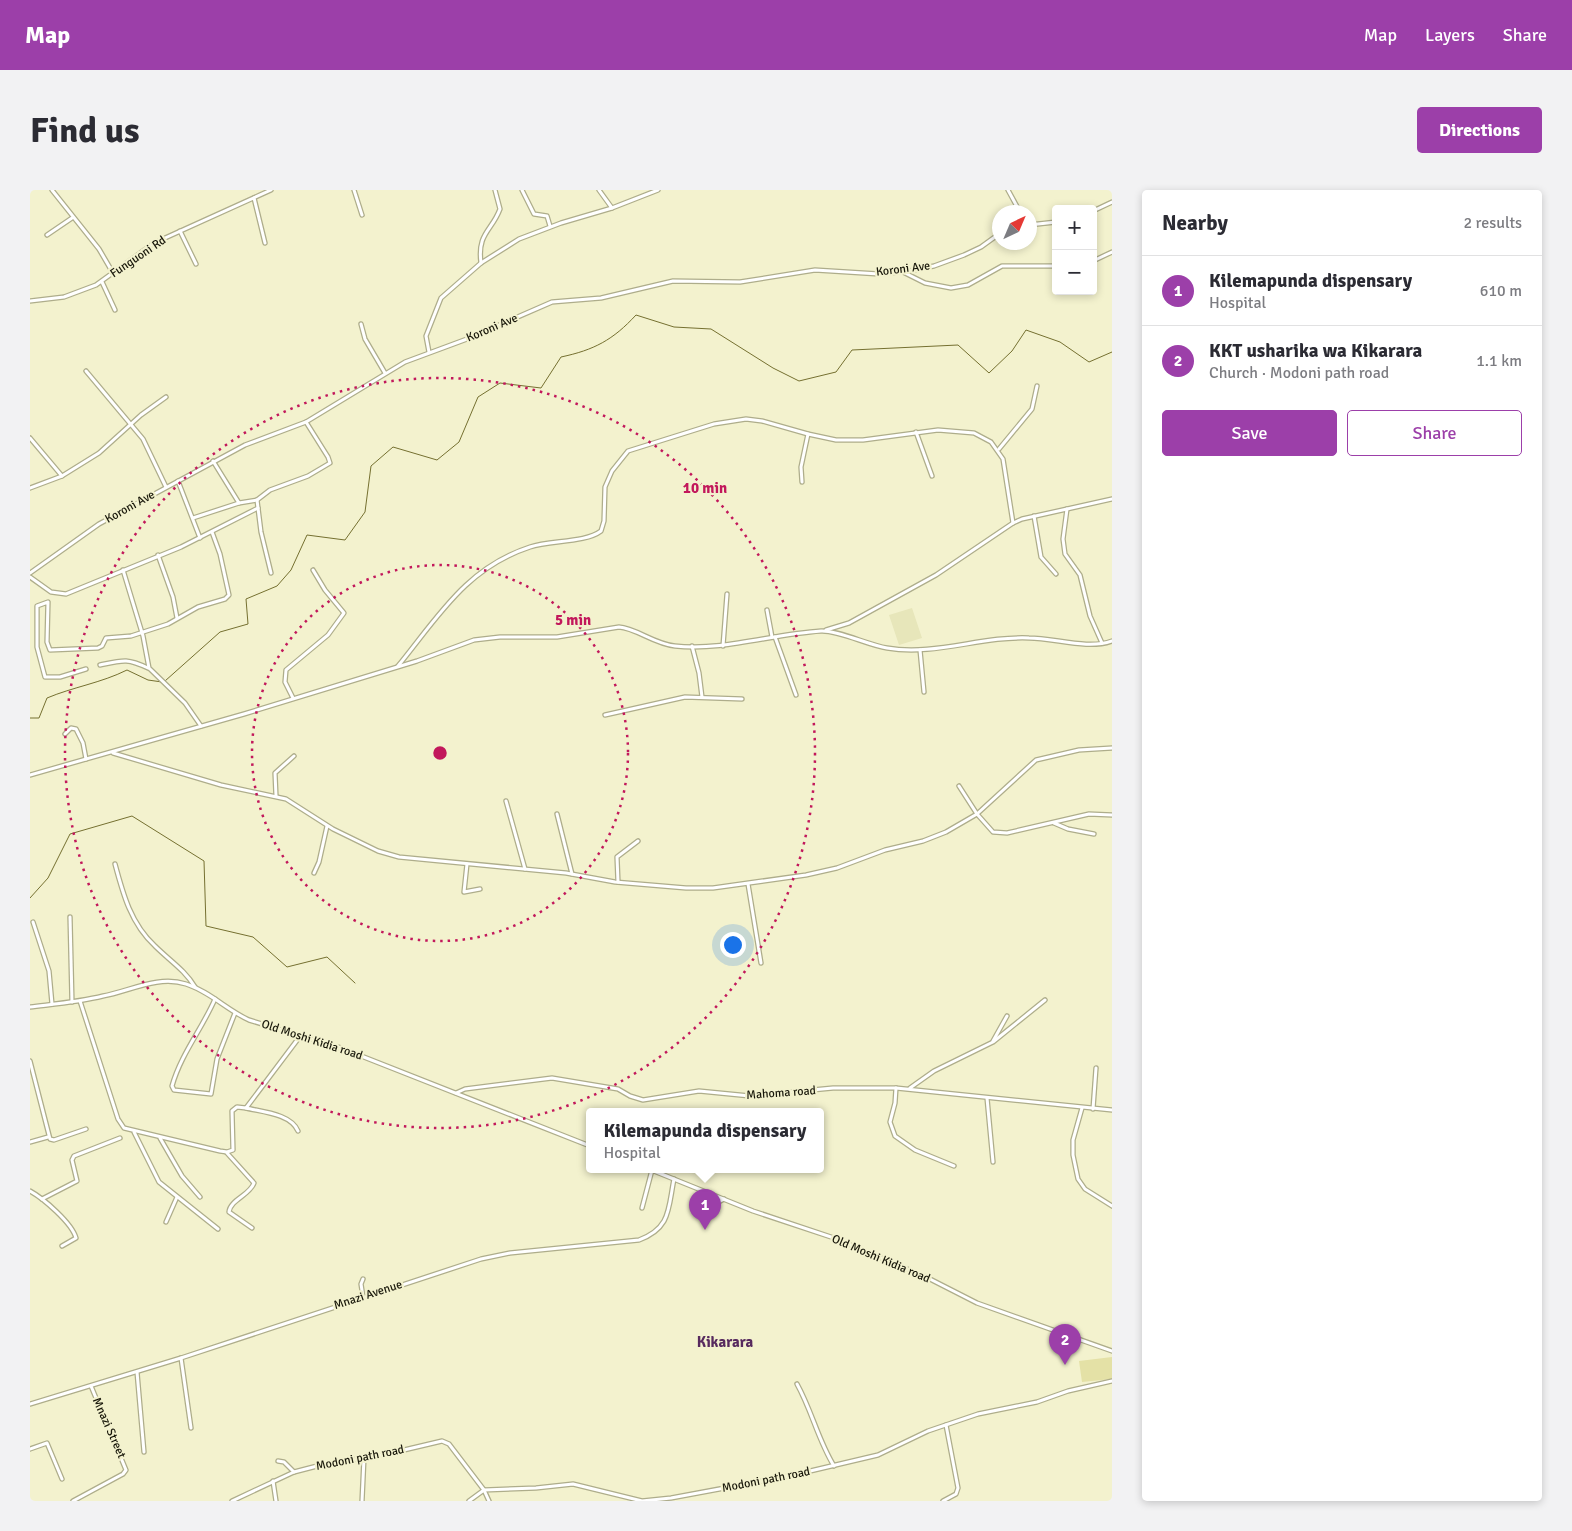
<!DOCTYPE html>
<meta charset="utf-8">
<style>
:root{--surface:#fff;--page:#f2f2f3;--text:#2b2b33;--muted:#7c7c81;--line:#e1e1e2;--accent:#9c3fa9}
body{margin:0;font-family:Signika,sans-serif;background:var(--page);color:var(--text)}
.controls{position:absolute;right:15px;top:15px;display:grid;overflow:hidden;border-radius:5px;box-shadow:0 2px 8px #0003}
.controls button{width:45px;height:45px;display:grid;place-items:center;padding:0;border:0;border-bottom:1px solid var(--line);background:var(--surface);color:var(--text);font:25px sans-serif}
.compass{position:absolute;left:962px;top:15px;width:45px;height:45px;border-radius:50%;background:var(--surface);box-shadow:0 2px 8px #0003;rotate:44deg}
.you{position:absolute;left:702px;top:754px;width:18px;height:18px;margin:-12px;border:4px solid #fff;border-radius:50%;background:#1a73e8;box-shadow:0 0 0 8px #1a73e833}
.badge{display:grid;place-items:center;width:32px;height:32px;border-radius:50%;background:var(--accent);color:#fff;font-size:16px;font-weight:700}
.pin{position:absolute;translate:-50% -41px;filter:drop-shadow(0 1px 2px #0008)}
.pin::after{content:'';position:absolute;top:26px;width:18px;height:15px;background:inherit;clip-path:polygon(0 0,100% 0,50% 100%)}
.popup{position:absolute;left:556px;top:918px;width:238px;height:65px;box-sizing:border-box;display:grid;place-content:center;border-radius:5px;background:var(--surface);filter:drop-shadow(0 1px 4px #0005);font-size:16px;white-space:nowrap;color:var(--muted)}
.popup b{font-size:19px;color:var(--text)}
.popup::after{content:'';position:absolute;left:50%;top:100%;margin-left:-10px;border:10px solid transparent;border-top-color:var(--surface)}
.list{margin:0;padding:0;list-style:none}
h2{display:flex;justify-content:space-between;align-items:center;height:65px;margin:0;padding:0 20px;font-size:21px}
h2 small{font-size:16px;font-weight:400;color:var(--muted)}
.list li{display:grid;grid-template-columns:32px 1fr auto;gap:15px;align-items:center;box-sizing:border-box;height:70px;padding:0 20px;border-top:1px solid var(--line)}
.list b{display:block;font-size:19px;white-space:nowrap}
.list p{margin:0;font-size:16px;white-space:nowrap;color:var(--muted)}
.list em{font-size:16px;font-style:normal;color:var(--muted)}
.actions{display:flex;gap:10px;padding:15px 20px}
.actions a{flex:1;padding:11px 0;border:1px solid var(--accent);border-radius:5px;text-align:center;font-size:18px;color:var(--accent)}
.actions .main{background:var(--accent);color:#fff}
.map{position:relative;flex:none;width:1082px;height:1311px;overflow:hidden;border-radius:5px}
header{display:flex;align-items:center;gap:30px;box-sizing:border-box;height:70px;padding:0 25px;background:var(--accent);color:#fff}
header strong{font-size:24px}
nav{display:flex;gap:28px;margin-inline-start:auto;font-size:18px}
.intro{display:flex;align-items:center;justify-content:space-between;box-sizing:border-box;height:120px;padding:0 30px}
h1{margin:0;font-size:35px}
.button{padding:12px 22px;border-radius:5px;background:var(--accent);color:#fff;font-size:18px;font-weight:700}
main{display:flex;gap:30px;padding:0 30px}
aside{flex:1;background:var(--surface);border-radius:5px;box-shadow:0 2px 8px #0003}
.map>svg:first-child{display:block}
</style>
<header>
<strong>Map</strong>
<nav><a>Map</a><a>Layers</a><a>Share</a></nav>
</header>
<div class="intro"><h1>Find us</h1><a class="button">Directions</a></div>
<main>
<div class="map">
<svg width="1082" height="1311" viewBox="0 0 1082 1311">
<rect width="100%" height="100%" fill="#f3f2ce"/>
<path fill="#e7e6ba" d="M 882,418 L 892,448 L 869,455 L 859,425 Z"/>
<path fill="#e4e1a6" d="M 1082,1167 L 1082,1189 L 1052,1192 L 1049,1171 Z"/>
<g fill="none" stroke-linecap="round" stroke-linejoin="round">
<g stroke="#757030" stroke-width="1">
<path d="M 135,491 L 190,442 L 218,434 L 216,409 L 247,396 L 261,380 L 277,345 L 315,350 L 335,322 L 341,276 L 363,257 L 407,270 L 429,252 L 448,207 L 470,193 L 511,198 L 531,167 C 564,160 583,150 606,125 L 644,137 L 681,139 L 743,178 L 769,191 L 806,182 L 822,160 L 928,155 L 959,183 L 982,161 L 996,140 L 1030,152 L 1059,172 L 1082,162"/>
<path d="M 0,528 L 9,528 L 17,508 C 43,497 71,493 97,480 L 118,490 L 132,492"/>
<path d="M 0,708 L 18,688 L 40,644 L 102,626 L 174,671 L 176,736 L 223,747 L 257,777 L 297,767 L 325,793"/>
</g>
<g stroke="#aead8b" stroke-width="5.5">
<g id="minor">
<path d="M 22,0 L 69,59 L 83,83"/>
<path d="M 324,0 L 332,25"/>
<path d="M 492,0 L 504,24 L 517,26 L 520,36"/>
<path d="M 569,0 L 582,18"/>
<path d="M 978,0 L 990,22"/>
<path d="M 224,8 L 235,53"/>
<path d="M 1063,21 L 1082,12"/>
<path d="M 999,35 L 1026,32"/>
<path d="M 150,41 L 166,74"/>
<path d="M 17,45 L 42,28"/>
<path d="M 1063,71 L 1082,62"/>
<path d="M 451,73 C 447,43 462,41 470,19 L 465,0"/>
<path d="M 873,82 L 895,93 L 921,98 L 938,95 L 972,76 L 1026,76"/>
<path d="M 72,92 L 85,120"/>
<path d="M 0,111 L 34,107 L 66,95 L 124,53 L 241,0"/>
<path d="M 331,134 L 335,149 L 355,183"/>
<path d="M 399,162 L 396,146 L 411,108 L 451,73 L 489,49 L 531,33 L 582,18 L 628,0"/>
<path d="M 56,181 L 113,249 L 136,297"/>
<path d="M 886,242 L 902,286"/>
<path d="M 0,248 L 32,286"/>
<path d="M 969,259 L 1002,219 L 1007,196"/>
<path d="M 183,271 L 209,313 L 227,310 L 231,342 L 241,383"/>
<path d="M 148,291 L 170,348"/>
<path d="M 772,292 L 771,277 L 778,244"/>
<path d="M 0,298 L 32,286 L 69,263 L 111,225 L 136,207"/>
<path d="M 227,310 L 240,300 L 278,286 L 300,273 L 298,267 L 276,232"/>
<path d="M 1037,319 L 1033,349 L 1035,364 L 1050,385 L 1060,426 L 1072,453"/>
<path d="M 1004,326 L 1011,367 L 1026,384"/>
<path d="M 163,328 L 209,313"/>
<path d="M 128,365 L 143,407 L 147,428"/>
<path d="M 93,380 L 113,446 L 119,478 L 155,513 L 171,536"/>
<path d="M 0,383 L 69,334 L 215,255 L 276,232 L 375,172 L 437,149 L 522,112 L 571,108 L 643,91 L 710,92 L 785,80 L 849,84 L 879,81 L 904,76 L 934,65 L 951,57 L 969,44"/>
<path d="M 0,387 L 21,402 L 36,404 L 151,357 L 228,318"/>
<path d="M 737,420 L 742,447"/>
<path d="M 796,440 L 819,433 L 906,385 L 983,333 L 992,329 L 1082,309"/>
<path d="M 745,447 L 766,505"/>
<path d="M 662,456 L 669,483 L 672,507"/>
<path d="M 693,456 L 697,404"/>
<path d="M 890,460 L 894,502"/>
<path d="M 70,475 C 93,470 97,468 118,478"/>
<path d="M 368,476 C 408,427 436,378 500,357 C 520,350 555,353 571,341 L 574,331 L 575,297 L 582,281 L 598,261 L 684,234 L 716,229 L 732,231 L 778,244 L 806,250 L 833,250 L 908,240 L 944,243 L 961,252 L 973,269 L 983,333"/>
<path d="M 56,479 L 30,487 L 15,487 L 7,457 L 7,416 L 18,412 L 17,452 L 20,460 L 68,458 L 72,456 L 76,448 L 101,446 L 138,434 L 168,417 L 195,409 L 199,405 L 190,364 L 182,342"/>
<path d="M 263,508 L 255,492 L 256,480 L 298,445 L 314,423 L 295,400 L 283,380"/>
<path d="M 575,525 L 655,507 L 712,509"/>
<path d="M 35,544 L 41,538 L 46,539 L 53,553 L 56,569"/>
<path d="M 83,563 L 191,595 L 256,609 L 303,639 L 348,661 L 369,667 L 536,683 L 585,692 L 656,698 L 683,698 L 776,685 L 807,678 L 855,660 L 893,651 L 916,642 L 947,624 L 1006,570 L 1049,560 L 1082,558"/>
<path d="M 0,585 L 214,524 L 387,471 L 444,450 L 470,447 L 527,447 L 589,437 C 606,438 624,454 645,456 C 694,461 742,444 791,441 C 808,440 838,455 857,458 C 905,466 951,446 999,448 C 1025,448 1057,460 1082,451"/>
<path d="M 929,596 L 947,624 L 963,642 L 977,643 L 1059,624 L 1082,625"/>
<path d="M 246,606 L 245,583 L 264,566"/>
<path d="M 476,611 L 495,679"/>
<path d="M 527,624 L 542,684"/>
<path d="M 1024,633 L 1038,639 L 1064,644"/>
<path d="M 85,674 C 93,704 101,734 125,756 C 139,770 155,780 165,797"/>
<path d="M 437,674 L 434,702 L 450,699"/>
<path d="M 284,683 L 289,672 L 297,636"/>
<path d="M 588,692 L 587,667 L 608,651"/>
<path d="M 718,694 L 731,773"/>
<path d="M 40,727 L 42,812"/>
<path d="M 3,732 L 19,781 L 22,814"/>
<path d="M 185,809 C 172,839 151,864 142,896 L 144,900 L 181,904 L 187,869 L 205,823"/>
<path d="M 50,811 L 88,929 L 94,938 L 190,961 L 197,962 L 203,960 L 202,921 L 207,917 L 216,918 L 271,845"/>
<path d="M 0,817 C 24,814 49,812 73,806 C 100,801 128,785 156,794 C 179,801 197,820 219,830 L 311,858 L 560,956"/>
<path d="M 963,851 L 977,826"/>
<path d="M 0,871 L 20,949 L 24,950 L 56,939"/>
<path d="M 866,898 L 865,913 L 860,932 L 865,946 L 885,960 L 924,976"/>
<path d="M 880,898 L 904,881 L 963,852 L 1015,810"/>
<path d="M 426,903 L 435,899 L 522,888 L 588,899 L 600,906 L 613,910 L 669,901 L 720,906 L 803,898 L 866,898 L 1082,920"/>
<path d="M 957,908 L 963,972"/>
<path d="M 216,918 C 233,922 261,924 268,941"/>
<path d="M 1052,918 L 1043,950 L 1043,965 L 1048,989 L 1055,999 L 1082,1016"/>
<path d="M 1063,919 L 1066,878"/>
<path d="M 104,942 L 129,992 L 188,1039"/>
<path d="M 130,948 L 152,986 L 170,1007"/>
<path d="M 0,952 L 18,947"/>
<path d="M 197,963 L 224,993 C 220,1005 200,1010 199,1022 L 222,1038"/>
<path d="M 619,979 L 723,1021 L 804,1048 L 896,1087 L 947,1113 L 1082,1161"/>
<path d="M 0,1001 C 13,1008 42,1033 46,1048 L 32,1056"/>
<path d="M 12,1009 L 47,991 L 42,970 L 44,966 L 90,948"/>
<path d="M 612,1018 L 622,980"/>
<path d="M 675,1030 L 683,1015 L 694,1009"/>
<path d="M 136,1032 L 147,1007"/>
<path d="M 333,1107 L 331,1094 L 333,1089"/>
<path d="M 151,1168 L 161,1238"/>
<path d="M 107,1182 L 114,1262"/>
<path d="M 767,1194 C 782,1221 788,1250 804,1276"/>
<path d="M 0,1214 L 151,1168 L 451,1069 L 480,1063 L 609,1050 C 641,1038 638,1019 644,989"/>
<path d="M 0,1259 L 17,1253 L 32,1289"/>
<path d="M 248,1271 L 254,1272 L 264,1282"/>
<path d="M 243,1291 L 246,1311"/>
<path d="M 43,1311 L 93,1284 L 96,1280 L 61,1196"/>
<path d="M 202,1311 L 264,1282 L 291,1275 L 357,1264 L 412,1251 L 419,1254 L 454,1300 L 506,1298 L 543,1294 L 612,1311 L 641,1308 L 759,1286 L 848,1265 L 898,1241 L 948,1224 L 1007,1212 L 1038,1201 L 1082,1191"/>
<path d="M 332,1311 L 334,1268"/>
<path d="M 439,1311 L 454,1300 L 459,1311"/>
<path d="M 913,1311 L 926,1304 L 928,1298 L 916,1235"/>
</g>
</g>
<use href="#minor" stroke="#fff" stroke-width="3"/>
</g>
<g fill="none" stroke="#c2185b" stroke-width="2.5" stroke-dasharray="2.5 5">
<circle cx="410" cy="563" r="188"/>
<circle cx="410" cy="563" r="375"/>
</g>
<g text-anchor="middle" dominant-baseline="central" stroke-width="4.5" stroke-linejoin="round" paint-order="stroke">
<g font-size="12" fill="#171609" stroke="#f3f2ce">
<text transform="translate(108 67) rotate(-34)">Funguoni Rd</text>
<text transform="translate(873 79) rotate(-7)">Koroni Ave</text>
<text transform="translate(462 138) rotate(-23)">Koroni Ave</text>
<text transform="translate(100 317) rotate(-29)">Koroni Ave</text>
<text transform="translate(282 850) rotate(18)">Old Moshi Kidia road</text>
<text transform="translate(751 903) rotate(-4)">Mahoma road</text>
<text transform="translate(851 1069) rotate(23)">Old Moshi Kidia road</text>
<text transform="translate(338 1105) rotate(-18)">Mnazi Avenue</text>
<text transform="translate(79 1238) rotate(66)">Mnazi Street</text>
<text transform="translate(330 1268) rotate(-11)">Modoni path road</text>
<text transform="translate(736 1290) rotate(-11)">Modoni path road</text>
</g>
<g font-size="15" font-weight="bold" fill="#572a5e" stroke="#f3f2ce">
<text x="695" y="1152">Kikarara</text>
</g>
</g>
<circle cx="410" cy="563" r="8" fill="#c2185b" stroke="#f3f2ce" stroke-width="2.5"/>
<g font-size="15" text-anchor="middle" font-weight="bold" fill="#c2185b" stroke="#f3f2ce" stroke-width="4.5" stroke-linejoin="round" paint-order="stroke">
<text x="675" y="303">10 min</text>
<text x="543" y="435">5 min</text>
</g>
</svg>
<div class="controls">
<button>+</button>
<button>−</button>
</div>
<svg class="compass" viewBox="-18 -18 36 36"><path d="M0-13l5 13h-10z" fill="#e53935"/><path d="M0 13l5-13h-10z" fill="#7c7c81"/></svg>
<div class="you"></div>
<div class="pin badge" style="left:675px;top:1040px">1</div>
<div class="popup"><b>Kilemapunda dispensary</b>Hospital</div>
<div class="pin badge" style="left:1035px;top:1175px">2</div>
</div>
<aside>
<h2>Nearby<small>2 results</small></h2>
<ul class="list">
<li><span class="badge">1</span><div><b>Kilemapunda dispensary</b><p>Hospital</p></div><em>610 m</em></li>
<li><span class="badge">2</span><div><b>KKT usharika wa Kikarara</b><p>Church · Modoni path road</p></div><em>1.1 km</em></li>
</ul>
<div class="actions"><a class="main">Save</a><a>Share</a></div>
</aside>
</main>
